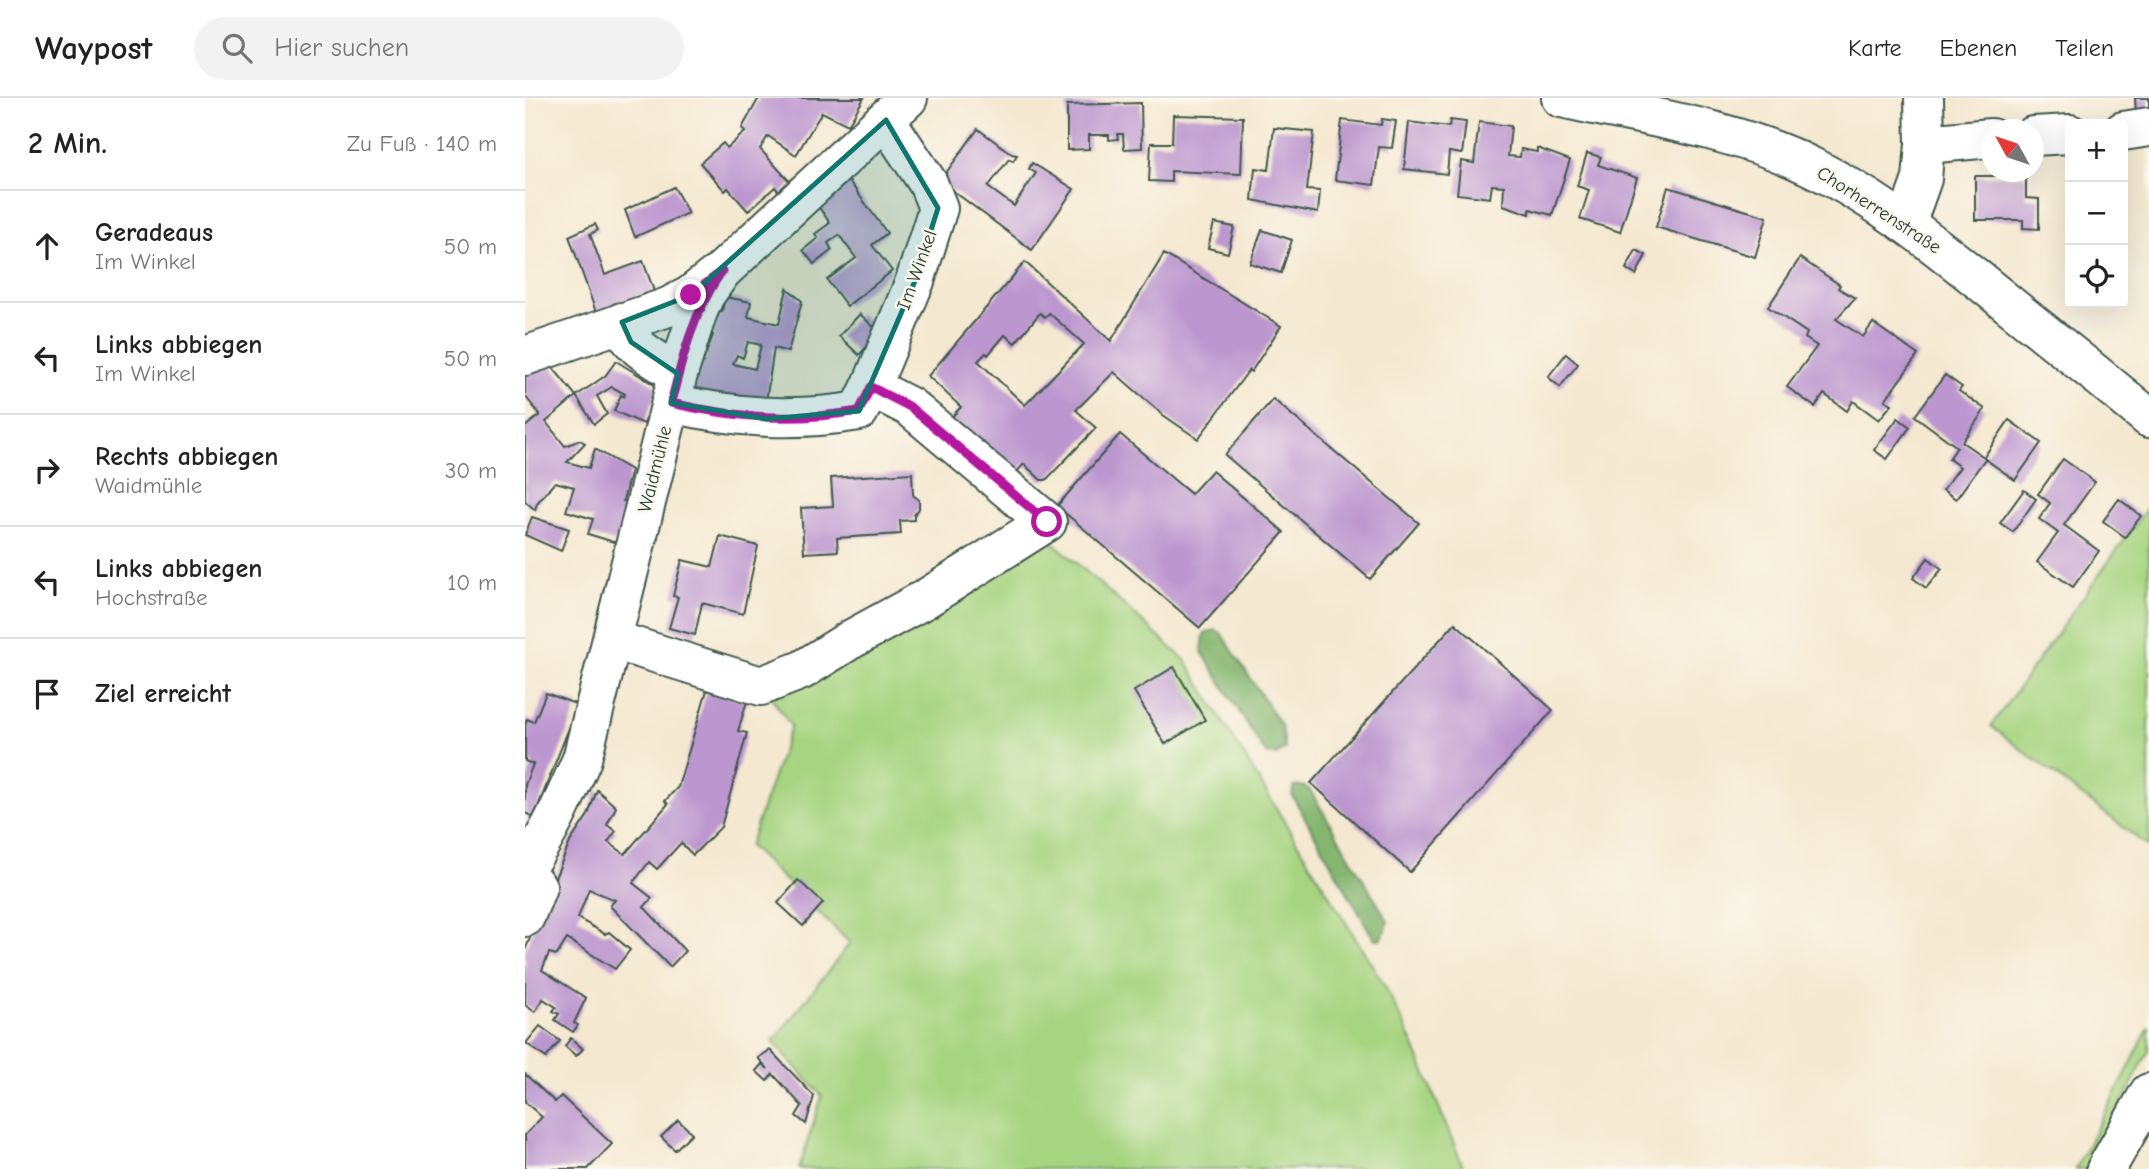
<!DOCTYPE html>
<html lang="de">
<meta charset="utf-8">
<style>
:root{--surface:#fff;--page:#f2f2f2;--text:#222;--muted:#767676;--line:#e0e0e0}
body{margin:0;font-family:"Comic Neue",sans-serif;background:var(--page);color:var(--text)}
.controls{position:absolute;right:21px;top:21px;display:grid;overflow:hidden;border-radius:7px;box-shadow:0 7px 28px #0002}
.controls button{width:63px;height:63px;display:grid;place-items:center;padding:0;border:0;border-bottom:2px solid var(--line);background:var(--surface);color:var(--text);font:35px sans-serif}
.compass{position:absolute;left:1456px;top:21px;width:63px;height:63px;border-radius:50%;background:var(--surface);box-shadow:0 7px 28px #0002;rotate:310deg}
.stop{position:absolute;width:21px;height:21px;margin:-16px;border:5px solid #b5179e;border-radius:50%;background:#fff}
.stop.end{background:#b5179e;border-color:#fff;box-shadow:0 2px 7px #0008}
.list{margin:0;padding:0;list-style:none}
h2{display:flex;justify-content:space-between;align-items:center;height:91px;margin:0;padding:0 28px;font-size:30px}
h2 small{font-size:23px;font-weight:400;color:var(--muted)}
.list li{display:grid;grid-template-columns:46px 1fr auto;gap:21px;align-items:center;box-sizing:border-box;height:112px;padding:0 28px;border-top:2px solid var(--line)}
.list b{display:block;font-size:26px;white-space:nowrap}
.list p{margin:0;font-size:23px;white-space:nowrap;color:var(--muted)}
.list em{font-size:23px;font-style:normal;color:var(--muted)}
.icon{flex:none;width:38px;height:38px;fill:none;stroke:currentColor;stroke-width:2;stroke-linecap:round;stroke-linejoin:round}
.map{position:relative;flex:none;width:1624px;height:1071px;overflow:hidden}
header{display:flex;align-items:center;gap:42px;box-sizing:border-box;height:98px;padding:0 35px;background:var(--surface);border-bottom:2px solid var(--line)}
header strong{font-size:33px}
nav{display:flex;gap:38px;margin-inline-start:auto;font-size:24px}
.search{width:490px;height:63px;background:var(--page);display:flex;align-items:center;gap:18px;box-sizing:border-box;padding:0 24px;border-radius:38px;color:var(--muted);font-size:26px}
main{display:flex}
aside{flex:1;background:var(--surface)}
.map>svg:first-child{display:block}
</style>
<header>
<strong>Waypost</strong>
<div class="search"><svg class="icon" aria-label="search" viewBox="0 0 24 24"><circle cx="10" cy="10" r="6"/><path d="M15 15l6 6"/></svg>Hier suchen</div>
<nav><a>Karte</a><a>Ebenen</a><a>Teilen</a></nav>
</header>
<main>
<aside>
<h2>2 Min.<small>Zu Fuß · 140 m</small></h2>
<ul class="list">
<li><svg class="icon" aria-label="ahead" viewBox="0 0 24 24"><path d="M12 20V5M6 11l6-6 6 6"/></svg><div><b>Geradeaus</b><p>Im Winkel</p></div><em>50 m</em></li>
<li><svg class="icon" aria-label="left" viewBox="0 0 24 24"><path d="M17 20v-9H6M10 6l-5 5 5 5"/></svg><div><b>Links abbiegen</b><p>Im Winkel</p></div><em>50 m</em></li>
<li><svg class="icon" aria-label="right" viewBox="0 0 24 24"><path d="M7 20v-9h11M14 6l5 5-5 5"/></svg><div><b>Rechts abbiegen</b><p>Waidmühle</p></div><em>30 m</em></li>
<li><svg class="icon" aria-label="left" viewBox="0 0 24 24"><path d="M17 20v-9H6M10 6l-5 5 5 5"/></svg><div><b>Links abbiegen</b><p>Hochstraße</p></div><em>10 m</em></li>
<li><svg class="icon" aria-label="arrive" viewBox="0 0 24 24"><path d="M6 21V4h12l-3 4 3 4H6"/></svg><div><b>Ziel erreicht</b></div></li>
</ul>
</aside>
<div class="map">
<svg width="1624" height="1071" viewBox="0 0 1624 1071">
<rect width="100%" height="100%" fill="#fbf7ec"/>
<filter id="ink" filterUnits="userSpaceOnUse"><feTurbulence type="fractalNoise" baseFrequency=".0143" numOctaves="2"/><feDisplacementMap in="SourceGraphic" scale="14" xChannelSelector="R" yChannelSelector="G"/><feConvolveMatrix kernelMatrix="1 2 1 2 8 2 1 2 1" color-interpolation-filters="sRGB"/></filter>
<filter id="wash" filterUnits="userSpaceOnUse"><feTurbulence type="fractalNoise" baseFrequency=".00686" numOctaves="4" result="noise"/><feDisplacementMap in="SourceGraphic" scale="28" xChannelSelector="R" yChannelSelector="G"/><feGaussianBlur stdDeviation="1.57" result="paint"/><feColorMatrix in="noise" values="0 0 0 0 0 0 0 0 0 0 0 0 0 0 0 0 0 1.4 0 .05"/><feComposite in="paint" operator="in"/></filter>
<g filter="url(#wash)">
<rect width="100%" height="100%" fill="#f4e8d0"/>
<g fill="#a7d481" stroke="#63885a" stroke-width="2">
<path d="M 1624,407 L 1624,749 L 1466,628 Z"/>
<path d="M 518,435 L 661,563 L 861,890 L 887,943 L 939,1071 L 274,1071 L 297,998 L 248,944 L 325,845 L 224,748 L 266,628 L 244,596 Z"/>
<path d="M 1624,928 L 1624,953 L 1562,1071 L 1550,1071 L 1600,978 Z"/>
</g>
<g fill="#85b66f" stroke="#527a52" stroke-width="2">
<path d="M 691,532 L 696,535 L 757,629 L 760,651 L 751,657 L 741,656 L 677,554 L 679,536 Z"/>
<path d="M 777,688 L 785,692 L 863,823 L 861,832 L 855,841 L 849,841 L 767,697 L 769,689 Z"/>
</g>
<g id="blocks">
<g fill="#bb96cf" fill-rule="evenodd">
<path d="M 234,0 L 339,0 L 323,27 L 297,14 L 271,57 L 243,38 L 235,51 L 267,86 L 256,96 L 250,89 L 223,113 L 203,90 L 200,93 L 175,65 L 198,45 L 202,50 L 220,34 L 217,30 Z"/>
<path d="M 1610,0 L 1624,0 L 1624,15 L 1611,16 Z"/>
<path d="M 616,5 L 617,50 L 599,51 L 598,36 L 592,36 L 593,41 L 584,42 L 584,37 L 564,37 L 564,51 L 542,52 L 542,7 Z"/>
<path d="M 648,17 L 718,19 L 716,76 L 646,73 L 646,84 L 624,83 L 626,45 L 647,45 Z"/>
<path d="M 857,21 L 871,23 L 867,50 L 854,49 L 849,87 L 810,82 L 817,22 L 856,27 Z"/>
<path d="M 925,22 L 941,24 L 937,56 L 924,54 L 922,76 L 879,71 L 884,24 L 924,29 Z"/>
<path d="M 954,24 L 986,28 L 983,58 L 995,59 L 996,51 L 1012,54 L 1012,50 L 1045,62 L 1027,117 L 1005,111 L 1005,116 L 978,107 L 979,88 L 967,87 L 965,100 L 932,96 L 936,63 L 949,65 Z"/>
<path d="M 749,30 L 789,34 L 782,92 L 795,93 L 793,115 L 727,102 L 730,70 L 744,72 Z"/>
<path d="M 453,31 L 487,56 L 492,57 L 488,63 L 484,61 L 463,89 L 489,108 L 511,75 L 504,71 L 507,65 L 549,91 L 507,152 L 415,83 Z"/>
<path d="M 1062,55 L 1076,59 L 1073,67 L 1112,80 L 1095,134 L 1055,121 L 1064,92 L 1052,88 Z"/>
<path d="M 1450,78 L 1501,78 L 1501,100 L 1514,101 L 1514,131 L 1498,130 L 1498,122 L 1450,122 Z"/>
<path d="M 324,83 L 362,135 L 347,147 L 367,173 L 322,208 L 302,182 L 331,160 L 314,137 L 303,145 L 307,152 L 289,166 L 278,152 L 293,140 L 290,136 L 305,125 L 293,108 Z"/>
<path d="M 149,89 L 163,115 L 110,139 L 100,112 Z"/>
<path d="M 1143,89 L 1242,119 L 1230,159 L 1131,129 Z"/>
<path d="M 689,125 L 709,129 L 703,155 L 683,150 Z"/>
<path d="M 70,126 L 73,132 L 65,136 L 80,177 L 118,163 L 129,193 L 71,214 L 44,138 Z"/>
<path d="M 737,132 L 767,142 L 756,175 L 725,165 Z"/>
<path d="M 1111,152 L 1121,157 L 1111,177 L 1101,171 Z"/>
<path d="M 639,156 L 756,228 L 726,274 L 724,272 L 673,341 L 638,317 L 589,274 L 551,312 L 571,330 L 521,382 L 516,382 L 499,366 L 487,379 L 424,322 L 436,309 L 403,278 L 500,164 L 586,243 ZM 515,215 L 520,219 L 524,215 L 559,246 L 500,307 L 453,263 L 461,255 L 463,257 L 480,237 L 490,245 Z"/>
<path d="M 1275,160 L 1315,187 L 1313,190 L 1330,200 L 1311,221 L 1338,239 L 1348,225 L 1393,257 L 1360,302 L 1367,306 L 1354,322 L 1328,303 L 1322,313 L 1299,296 L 1290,309 L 1262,289 L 1292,248 L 1280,240 L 1282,235 L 1243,209 Z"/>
<path d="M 262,190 L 277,203 L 263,254 L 249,250 L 240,310 L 166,295 L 188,237 L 184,235 L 192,212 L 197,213 L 200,199 L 226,204 L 223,219 L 254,226 ZM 223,244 L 236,247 L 230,271 L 208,266 L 212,257 L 218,260 Z"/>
<path d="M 335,216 L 355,235 L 334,257 L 314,238 Z"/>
<path d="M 1041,256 L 1053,266 L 1035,289 L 1023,279 Z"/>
<path d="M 20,260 L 51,298 L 80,278 L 91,263 L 133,289 L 119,326 L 89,313 L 96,297 L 99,299 L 100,296 L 87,289 L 72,298 L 82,316 L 69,326 L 51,298 L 21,324 L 40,348 L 55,342 L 60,345 L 42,364 L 64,370 L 70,351 L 106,372 L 98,403 L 104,404 L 92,445 L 63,436 L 68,421 L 41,413 L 49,389 L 30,384 L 12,405 L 10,412 L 0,403 L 0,329 L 15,317 L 0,298 L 0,270 Z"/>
<path d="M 1420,277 L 1437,289 L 1434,293 L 1460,311 L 1437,344 L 1459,359 L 1484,322 L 1516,345 L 1490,382 L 1460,361 L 1431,401 L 1418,392 L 1435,369 L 1424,361 L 1432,349 L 1390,318 Z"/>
<path d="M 748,301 L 894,425 L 845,481 L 700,357 Z"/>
<path d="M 1373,320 L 1385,329 L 1362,361 L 1349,352 Z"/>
<path d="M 595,336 L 666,396 L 687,373 L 759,434 L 675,530 L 532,408 Z"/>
<path d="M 1538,361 L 1570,384 L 1539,427 L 1574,453 L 1548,489 L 1512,464 L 1533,435 L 1514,421 L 1525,405 L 1513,396 Z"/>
<path d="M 387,375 L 388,397 L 394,402 L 394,411 L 389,417 L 389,422 L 375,423 L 376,436 L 312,440 L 313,453 L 279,455 L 276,410 L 308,408 L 306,380 Z"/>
<path d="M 1499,392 L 1511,401 L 1488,434 L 1475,425 Z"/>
<path d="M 1594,401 L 1616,418 L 1600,439 L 1578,423 Z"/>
<path d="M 7,419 L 44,431 L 36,453 L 0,437 Z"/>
<path d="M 195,438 L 233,448 L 218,516 L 177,505 L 170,537 L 144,530 L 153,499 L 148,498 L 157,462 L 187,469 Z"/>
<path d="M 1403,460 L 1417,471 L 1401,490 L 1388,480 Z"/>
<path d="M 930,525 L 1028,612 L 885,774 L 786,685 Z"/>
<path d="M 649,569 L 680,622 L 640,646 L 609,593 Z"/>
<path d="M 182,592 L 222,603 L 213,633 L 222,635 L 196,729 L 168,757 L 156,745 L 132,771 L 124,764 L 108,785 L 127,800 L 119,809 L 160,853 L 145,869 L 85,808 L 90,802 L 64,791 L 53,820 L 80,836 L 84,834 L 105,852 L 90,871 L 42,841 L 32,857 L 24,855 L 17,872 L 61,900 L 49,925 L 53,927 L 48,934 L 30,922 L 34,916 L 28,913 L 31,909 L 18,901 L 10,914 L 0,907 L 0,852 L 45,744 L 63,717 L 72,692 L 91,709 L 82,727 L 91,733 L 83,744 L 100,756 L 143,706 L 140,703 L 153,689 Z"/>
<path d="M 21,595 L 53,607 L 9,719 L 0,715 L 0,687 L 8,666 L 0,663 L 0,627 L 2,621 L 9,624 Z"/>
<path d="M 273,782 L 298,805 L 278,828 L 253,805 Z"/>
<path d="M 15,928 L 35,943 L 21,960 L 1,945 Z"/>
<path d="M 46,940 L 58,951 L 51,958 L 40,948 Z"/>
<path d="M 245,952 L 289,998 L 281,1026 L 271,1018 L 277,1008 L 248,976 L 242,983 L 231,973 L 237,966 L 243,971 L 233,960 Z"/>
<path d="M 0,976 L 30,1004 L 36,998 L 87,1046 L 63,1071 L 0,1071 L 0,1037 L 17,1019 L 0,1004 Z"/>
<path d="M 153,1022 L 167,1035 L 150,1052 L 136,1039 Z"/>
</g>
</g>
</g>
<g filter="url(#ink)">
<use href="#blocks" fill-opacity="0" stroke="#3f574b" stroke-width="2"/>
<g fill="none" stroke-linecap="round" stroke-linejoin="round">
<g stroke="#3f574b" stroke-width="42">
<g id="minor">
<path d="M 1036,0 C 1122,19 1208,30 1287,69 C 1361,105 1424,158 1487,209 C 1533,246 1579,282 1624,320"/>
<path d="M 1598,33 L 1624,29"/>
<path d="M 1508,38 L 1545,36"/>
<path d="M 1400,46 L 1466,40"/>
<path d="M 1381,126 L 1397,81 L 1400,46 L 1399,0"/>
<path d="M 97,224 C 103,250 133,262 153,276"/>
<path d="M 0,258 L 143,209 L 166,197 L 190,178"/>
<path d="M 146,305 C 212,320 268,324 334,313 L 346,289 L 390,183 L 413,110 L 403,85 L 361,22"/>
<path d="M 88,542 L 236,588 L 277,572 L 325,542 L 400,501 L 522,424 L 385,309 L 346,289"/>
<path d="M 0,770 C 25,735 40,700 57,661 L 153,276 L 172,216 L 180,197 L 197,173 L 383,0"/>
<path d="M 0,775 L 12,789 L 0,819"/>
<path d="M 1581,1071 L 1624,995"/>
</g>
</g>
<use href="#minor" stroke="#fff" stroke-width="38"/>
</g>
</g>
<g fill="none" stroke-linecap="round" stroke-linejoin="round" filter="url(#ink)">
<path stroke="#b5179e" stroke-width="9" d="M 166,197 L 197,173 C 169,213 158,257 146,305 C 212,320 267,324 334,313 L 346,289 L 385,309 L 522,424"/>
</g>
<path fill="#0f766e" fill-opacity="0.2" stroke="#0f766e" stroke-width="5" stroke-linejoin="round" d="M 361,22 L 413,110 L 390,183 L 334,313 L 242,321 L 146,305 L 153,276 L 106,244 L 97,224 L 166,197 Z"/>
<g text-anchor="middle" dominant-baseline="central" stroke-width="5" stroke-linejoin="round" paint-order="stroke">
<g font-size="19" fill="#1f3d34" stroke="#fbf7ec">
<text transform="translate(1354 112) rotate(33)">Chorherrenstraße</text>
<text transform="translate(392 172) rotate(-70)">Im Winkel</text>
<text transform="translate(130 371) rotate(-76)">Waidmühle</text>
</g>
</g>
</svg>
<div class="controls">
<button>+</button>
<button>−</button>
<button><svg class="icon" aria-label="locate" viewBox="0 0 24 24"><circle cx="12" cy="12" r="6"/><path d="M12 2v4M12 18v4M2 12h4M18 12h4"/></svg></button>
</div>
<svg class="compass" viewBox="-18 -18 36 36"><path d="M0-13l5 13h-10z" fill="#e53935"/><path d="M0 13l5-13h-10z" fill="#767676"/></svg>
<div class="stop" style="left:522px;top:424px"></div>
<div class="stop end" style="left:166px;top:197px"></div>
</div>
</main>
